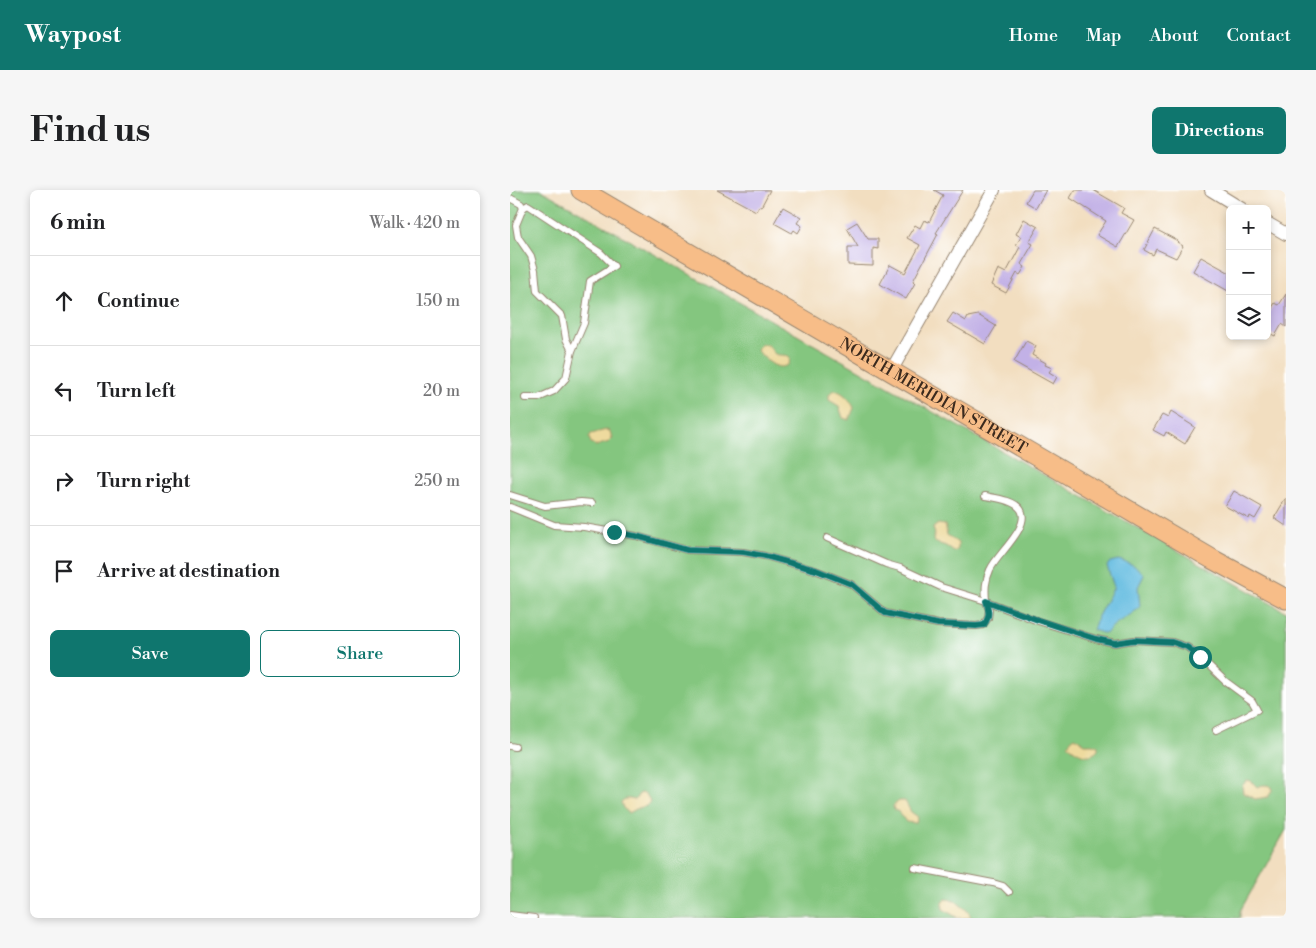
<!DOCTYPE html>
<meta charset="utf-8">
<style>
:root{--surface:#fff;--page:#f6f6f6;--text:#202124;--muted:#757577;--line:#e0e0e0;--accent:#0f766e}
body{margin:0;font-family:"Libre Bodoni",serif;background:var(--page);color:var(--text)}
.controls{position:absolute;right:15px;top:15px;display:grid;overflow:hidden;border-radius:8px;box-shadow:0 2px 8px #0003}
.controls button{width:45px;height:45px;display:grid;place-items:center;padding:0;border:0;border-bottom:1px solid var(--line);background:var(--surface);color:var(--text);font:25px sans-serif}
.stop{position:absolute;width:15px;height:15px;margin:-11px;border:4px solid #0f766e;border-radius:50%;background:#fff}
.stop.end{background:#0f766e;border-color:#fff;box-shadow:0 1px 5px #0008}
.list{margin:0;padding:0;list-style:none}
h2{display:flex;justify-content:space-between;align-items:center;height:65px;margin:0;padding:0 20px;font-size:21px}
h2 small{font-size:16px;font-weight:400;color:var(--muted)}
.list li{display:grid;grid-template-columns:32px 1fr auto;gap:15px;align-items:center;box-sizing:border-box;height:90px;padding:0 20px;border-top:1px solid var(--line)}
.list b{display:block;font-size:19px;white-space:nowrap}
.list em{font-size:16px;font-style:normal;color:var(--muted)}
.actions{display:flex;gap:10px;padding:15px 20px}
.actions a{flex:1;padding:11px 0;border:1px solid var(--accent);border-radius:8px;text-align:center;font-size:18px;color:var(--accent)}
.actions .main{background:var(--accent);color:#fff}
.icon{flex:none;width:28px;height:28px;fill:none;stroke:currentColor;stroke-width:2;stroke-linecap:round;stroke-linejoin:round}
.map{position:relative;flex:none;width:776px;height:728px;overflow:hidden;border-radius:8px}
header{display:flex;align-items:center;gap:30px;box-sizing:border-box;height:70px;padding:0 25px;background:var(--accent);color:#fff}
header strong{font-size:24px}
nav{display:flex;gap:28px;margin-inline-start:auto;font-size:18px}
.intro{display:flex;align-items:center;justify-content:space-between;box-sizing:border-box;height:120px;padding:0 30px}
h1{margin:0;font-size:35px}
.button{padding:12px 22px;border-radius:8px;background:var(--accent);color:#fff;font-size:18px;font-weight:700}
main{display:flex;gap:30px;padding:0 30px}
aside{flex:1;background:var(--surface);border-radius:8px;box-shadow:0 2px 8px #0003}
.map>svg:first-child{display:block}
</style>
<header>
<strong>Waypost</strong>
<nav><a>Home</a><a>Map</a><a>About</a><a>Contact</a></nav>
</header>
<div class="intro"><h1>Find us</h1><a class="button">Directions</a></div>
<main>
<aside>
<h2>6 min<small>Walk · 420 m</small></h2>
<ul class="list">
<li><svg class="icon" aria-label="ahead" viewBox="0 0 24 24"><path d="M12 20V5M6 11l6-6 6 6"/></svg><div><b>Continue</b></div><em>150 m</em></li>
<li><svg class="icon" aria-label="left" viewBox="0 0 24 24"><path d="M17 20v-9H6M10 6l-5 5 5 5"/></svg><div><b>Turn left</b></div><em>20 m</em></li>
<li><svg class="icon" aria-label="right" viewBox="0 0 24 24"><path d="M7 20v-9h11M14 6l5 5-5 5"/></svg><div><b>Turn right</b></div><em>250 m</em></li>
<li><svg class="icon" aria-label="arrive" viewBox="0 0 24 24"><path d="M6 21V4h12l-3 4 3 4H6"/></svg><div><b>Arrive at destination</b></div></li>
</ul>
<div class="actions"><a class="main">Save</a><a>Share</a></div>
</aside>
<div class="map">
<svg width="776" height="728" viewBox="0 0 776 728">
<rect width="100%" height="100%" fill="#fff"/>
<filter id="ink" filterUnits="userSpaceOnUse"><feTurbulence type="fractalNoise" baseFrequency=".02" numOctaves="2"/><feDisplacementMap in="SourceGraphic" scale="10" xChannelSelector="R" yChannelSelector="G"/><feConvolveMatrix kernelMatrix="1 2 1 2 8 2 1 2 1" color-interpolation-filters="sRGB"/></filter>
<filter id="wash" filterUnits="userSpaceOnUse"><feTurbulence type="fractalNoise" baseFrequency=".0096" numOctaves="4" result="noise"/><feDisplacementMap in="SourceGraphic" scale="20" xChannelSelector="R" yChannelSelector="G"/><feGaussianBlur stdDeviation="1.12" result="paint"/><feColorMatrix in="noise" values="0 0 0 0 0 0 0 0 0 0 0 0 0 0 0 0 0 1.4 0 .05"/><feComposite in="paint" operator="in"/></filter>
<g filter="url(#wash)">
<rect width="100%" height="100%" fill="#f2dec0"/>
<path fill="#84c67f" stroke="#60784e" d="M 0,0 L 31,0 L 776,422 L 776,640 L 730,721 L 730,728 L 0,728 Z"/>
<g fill="#eeda9e" stroke="#94825e">
<path d="M 252,154 L 258,155 C 261,158 262,162 265,164 C 270,166 275,164 280,167 L 279,174 C 267,183 256,169 247,161 L 248,157 Z"/>
<path d="M 325,200 C 334,203 340,209 344,218 L 339,230 L 333,228 L 329,216 L 319,210 L 319,204 Z"/>
<path d="M 96,240 L 100,241 L 102,249 L 99,252 L 86,256 L 81,253 L 79,248 L 81,244 Z"/>
<path d="M 428,334 L 435,335 L 437,345 L 448,353 L 448,359 L 444,362 L 436,356 L 424,352 L 423,349 L 425,344 L 423,338 Z"/>
<path d="M 565,547 L 575,554 L 583,554 L 588,556 L 588,560 C 579,571 566,562 558,555 L 561,550 Z"/>
<path d="M 737,590 L 741,591 L 747,597 C 752,595 756,594 762,597 L 762,601 L 758,607 L 745,609 L 733,603 L 732,596 Z"/>
<path d="M 132,603 L 136,604 L 140,611 L 137,616 L 128,618 L 119,623 L 113,618 L 111,612 C 116,607 119,609 125,610 L 129,604 Z"/>
<path d="M 389,611 L 395,611 L 401,622 L 408,627 L 406,633 L 396,632 L 389,622 L 384,620 L 383,616 Z"/>
<path d="M 436,709 L 445,710 C 451,717 459,719 461,728 L 448,728 L 433,719 L 432,713 Z"/>
</g>
<path fill="#62bbe0" stroke="#4e727f" d="M 608,370 C 618,372 628,376 634,385 L 628,397 L 630,416 C 621,428 606,429 596,444 L 583,440 L 587,428 L 604,397 L 597,376 L 600,372 Z"/>
<g id="blocks">
<g fill="#c2b1e6">
<path d="M 207,0 L 260,0 L 251,17 L 249,16 L 246,21 Z"/>
<path d="M 424,0 L 453,0 L 426,43 L 428,44 L 403,91 L 405,93 L 396,109 L 370,94 L 380,75 L 395,83 L 410,55 L 397,48 L 405,35 L 410,38 L 414,30 L 419,32 L 433,5 Z"/>
<path d="M 523,0 L 536,0 L 526,18 L 516,12 Z"/>
<path d="M 565,0 L 583,0 L 614,18 L 611,23 L 624,30 L 608,57 L 587,45 L 596,31 L 560,8 Z"/>
<path d="M 273,17 L 291,27 L 287,33 L 292,36 L 288,43 L 284,40 L 282,43 L 264,33 Z"/>
<path d="M 514,29 L 528,37 L 519,52 L 523,54 L 511,74 L 515,77 L 510,85 L 507,83 L 496,103 L 481,95 L 488,79 L 496,83 L 510,57 L 506,55 L 511,47 L 506,44 Z"/>
<path d="M 347,32 L 358,49 L 368,49 L 368,59 L 363,58 L 363,76 L 338,75 L 338,57 L 348,57 L 337,38 Z"/>
<path d="M 645,39 L 668,51 L 667,52 L 673,56 L 666,68 L 646,59 L 643,65 L 634,60 Z"/>
<path d="M 691,67 L 720,83 L 720,102 L 683,81 Z"/>
<path d="M 776,104 L 776,137 L 772,134 L 765,146 L 757,142 L 757,125 L 765,113 L 769,115 Z"/>
<path d="M 443,123 L 456,131 L 458,127 L 468,125 L 486,136 L 475,154 L 437,132 Z"/>
<path d="M 516,151 L 526,156 L 522,165 L 536,173 L 535,175 L 542,178 L 539,182 L 547,187 L 543,194 L 504,172 Z"/>
<path d="M 661,222 L 685,237 L 675,254 L 656,242 L 654,246 L 643,240 L 652,225 L 658,228 Z"/>
<path d="M 724,301 L 752,317 L 745,329 L 740,326 L 739,329 L 715,316 Z"/>
<path d="M 776,308 L 776,336 L 764,328 Z"/>
</g>
</g>
</g>
<g filter="url(#ink)">
<use href="#blocks" fill-opacity="0" stroke="#96846f" stroke-width="1"/>
<g fill="none" stroke-linecap="round" stroke-linejoin="round">
<g stroke="#96846f" stroke-width="8">
<g id="service">
<path d="M 0,8 L 11,14 L 13,18"/>
<path d="M 15,208 L 28,208 L 44,201 L 56,188 L 62,161 L 74,133 L 80,91 L 104,76 L 91,63 L 18,15 L 13,18 L 6,35 L 8,47 L 21,66 L 25,80 L 27,101 L 52,126 L 56,149 L 62,161"/>
<path d="M 0,305 L 35,316 L 71,312 L 82,313"/>
<path d="M 475,306 C 485,308 505,310 511,320 C 521,337 486,365 480,380 C 475,391 475,399 476,411 L 528,431 L 586,449 L 605,453 L 624,450 L 662,452 L 677,457 L 690,467 L 715,491 L 742,511 L 747,520 L 706,540"/>
<path d="M 0,317 L 44,335 L 74,337 L 126,346 L 177,360 L 233,362 L 255,366 L 305,380 L 341,394 L 375,423 L 428,434 L 466,436 L 473,435 L 478,428 L 479,420 L 476,411 L 431,397 L 390,378 L 376,374 L 317,348"/>
<path d="M 0,556 L 5,557"/>
<path d="M 405,678 L 483,693 L 493,696 L 499,702"/>
<path d="M 0,725 L 24,728"/>
</g>
</g>
<g stroke="#96846f" stroke-width="14">
<g id="minor">
<path d="M 701,0 L 732,19"/>
<path d="M 757,33 L 776,44"/>
<path d="M 381,181 L 484,0"/>
</g>
</g>
<g stroke="#96846f" stroke-width="21">
<g id="primary">
<path id="s1" d="M 71,0 L 702,369 L 776,409"/>
</g>
</g>
<use href="#service" stroke="#fff" stroke-width="6"/>
<use href="#minor" stroke="#fff" stroke-width="12"/>
<use href="#primary" stroke="#f7bd88" stroke-width="19"/>
</g>
</g>
<g fill="none" stroke-linecap="round" stroke-linejoin="round" filter="url(#ink)">
<path stroke="#0f766e" stroke-width="6" d="M 104,342 L 126,346 L 177,360 L 233,362 L 255,366 L 306,380 L 341,394 L 375,423 L 428,434 L 466,436 L 474,435 C 480,426 479,421 476,411 L 528,430 L 586,449 L 605,453 L 624,450 L 662,452 L 677,457 L 690,467"/>
</g>
<g text-anchor="middle" dominant-baseline="central" stroke-width="5" stroke-linejoin="round" paint-order="stroke">
<g font-size="16" fill="#3b2a1e" stroke="#fff">
<text stroke="none"><textPath href="#s1" startOffset="408">NORTH MERIDIAN STREET</textPath></text>
</g>
</g>
</svg>
<div class="controls">
<button>+</button>
<button>−</button>
<button><svg class="icon" aria-label="layers" viewBox="0 0 24 24"><path d="M12 4l9 5-9 5-9-5zM3 14l9 5 9-5"/></svg></button>
</div>
<div class="stop" style="left:690px;top:467px"></div>
<div class="stop end" style="left:104px;top:342px"></div>
</div>
</main>
